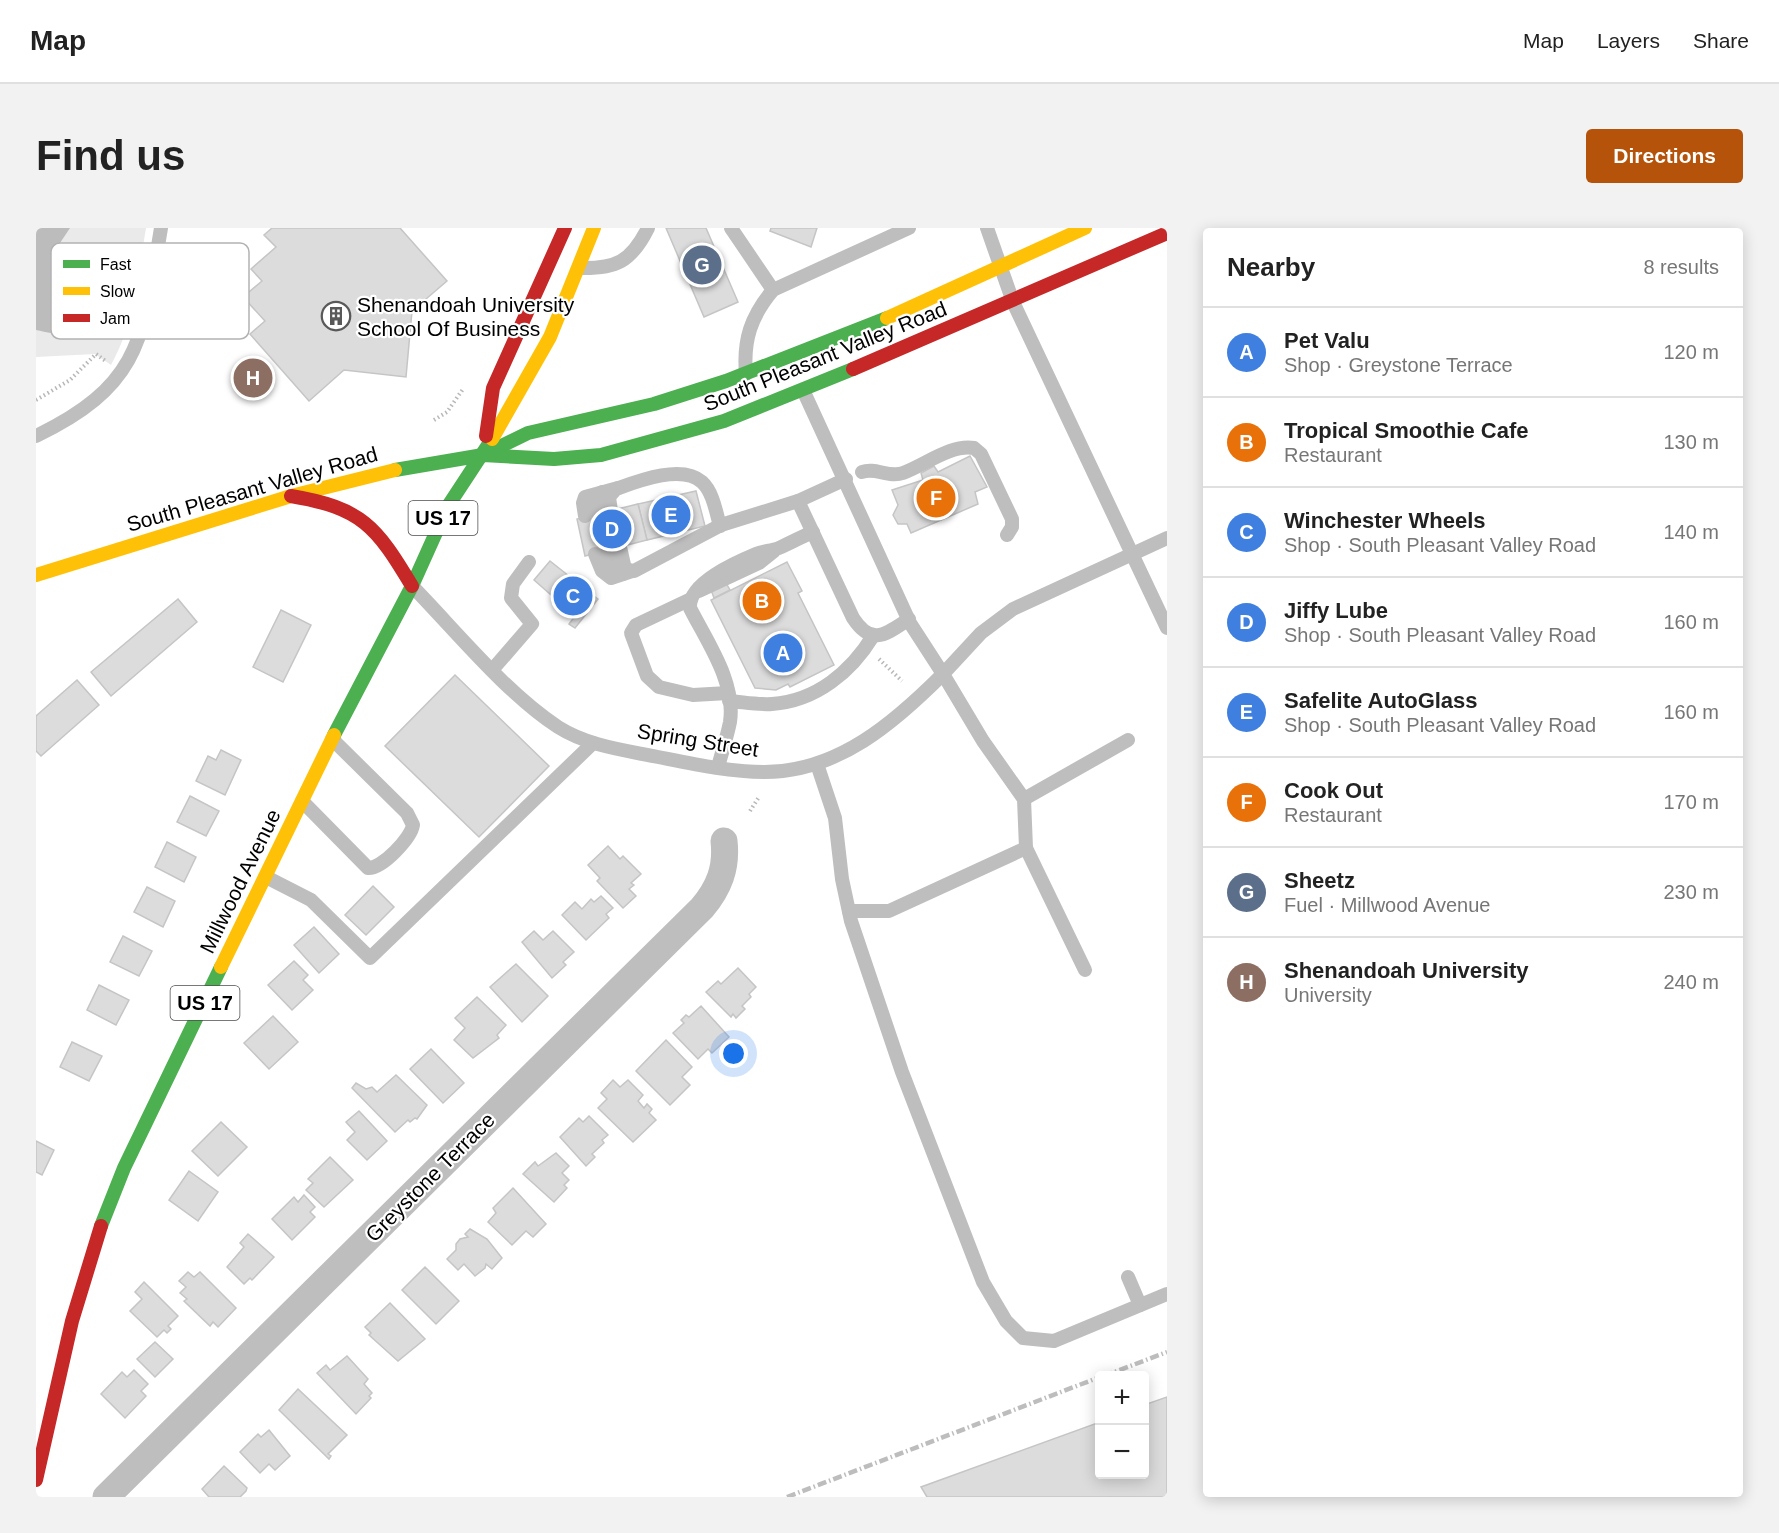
<!DOCTYPE html>
<meta charset="utf-8">
<style>
:root{--surface:#fff;--page:#f2f2f2;--text:#222;--muted:#767676;--line:#e0e0e0;--accent:#b45309}
body{margin:0;font-family:Helvetica,sans-serif;background:var(--page);color:var(--text)}
.controls{position:absolute;right:18px;bottom:18px;display:grid;overflow:hidden;border-radius:6px;box-shadow:0 3px 15px #0003}
.controls button{width:54px;height:54px;display:grid;place-items:center;padding:0;border:0;border-bottom:2px solid var(--line);background:var(--surface);color:var(--text);font:30px sans-serif}
.you{position:absolute;left:698px;top:826px;width:21px;height:21px;margin:-15px;border:4px solid #fff;border-radius:50%;background:#1a73e8;box-shadow:0 0 0 9px #1a73e833}
.badge{display:grid;place-items:center;width:39px;height:39px;border-radius:50%;background:var(--accent);color:#fff;font-size:20px;font-weight:700}
.pin{position:absolute;translate:-50% -50%;border:3px solid #fff;box-shadow:0 2px 6px #0006}
.list{margin:0;padding:0;list-style:none}
h2{display:flex;justify-content:space-between;align-items:center;height:78px;margin:0;padding:0 24px;font-size:26px}
h2 small{font-size:20px;font-weight:400;color:var(--muted)}
.list li{display:grid;grid-template-columns:39px 1fr auto;gap:18px;align-items:center;box-sizing:border-box;height:90px;padding:0 24px;border-top:2px solid var(--line)}
.list b{display:block;font-size:22px;white-space:nowrap}
.list p{margin:0;font-size:20px;white-space:nowrap;color:var(--muted)}
.list em{font-size:20px;font-style:normal;color:var(--muted)}
.map{position:relative;flex:none;width:1131px;height:1269px;overflow:hidden;border-radius:6px}
header{display:flex;align-items:center;gap:36px;box-sizing:border-box;height:84px;padding:0 30px;background:var(--surface);border-bottom:2px solid var(--line)}
header strong{font-size:28px}
nav{display:flex;gap:33px;margin-inline-start:auto;font-size:21px}
.intro{display:flex;align-items:center;justify-content:space-between;box-sizing:border-box;height:144px;padding:0 36px}
h1{margin:0;font-size:42px}
.button{padding:15px 27px;border-radius:6px;background:var(--accent);color:#fff;font-size:21px;font-weight:700}
main{display:flex;gap:36px;padding:0 36px}
aside{flex:1;background:var(--surface);border-radius:6px;box-shadow:0 3px 15px #0003}
.map>svg:first-child{display:block}
</style>
<header>
<strong>Map</strong>
<nav><a>Map</a><a>Layers</a><a>Share</a></nav>
</header>
<div class="intro"><h1>Find us</h1><a class="button">Directions</a></div>
<main>
<div class="map">
<svg width="1131" height="1269" viewBox="0 0 1131 1269">
<rect width="100%" height="100%" fill="#fff"/>
<path fill="#eaeaea" d="M 0,0 L 110,0 C 101,52 101,89 75,137 L 59,126 L 0,129 Z"/>
<path fill="#bcbcbc" d="M 0,0 L 34,0 L 20,21 C 27,22 36,22 43,24 C 85,39 77,104 32,107 C 22,107 10,104 0,102 Z"/>
<g fill="#dcdcdc" stroke="#c5c5c5" stroke-width="1.5">
<path d="M 236,0 L 364,0 L 411,53 L 376,83 L 370,149 L 308,142 L 273,173 L 214,106 L 229,93 L 207,69 L 226,53 L 215,41 L 240,19 L 228,7 Z"/>
<path d="M 630,0 L 670,0 L 702,74 L 668,89 Z"/>
<path d="M 735,0 L 781,0 L 775,19 L 734,3 Z"/>
<path d="M 934,228 L 951,259 L 939,264 L 942,276 L 875,305 L 871,296 L 862,296 L 857,287 L 862,277 L 856,262 L 887,252 L 885,245 L 898,238 L 902,244 Z"/>
<path d="M 660,263 L 669,298 L 611,312 L 602,276 Z"/>
<path d="M 602,276 L 611,312 L 549,328 L 541,291 Z"/>
<path d="M 514,333 L 562,371 L 539,400 L 533,396 L 539,388 L 498,352 Z"/>
<path d="M 751,334 L 766,363 L 762,365 L 798,437 L 754,459 L 752,456 L 740,462 L 719,460 L 675,372 Z"/>
<path d="M 690,355 L 694,362 L 678,370 L 675,362 Z"/>
<path d="M 142,371 L 161,394 L 75,468 L 55,444 Z"/>
<path d="M 245,382 L 275,397 L 247,454 L 217,439 Z"/>
<path d="M 419,447 L 513,538 L 443,609 L 349,518 Z"/>
<path d="M 41,452 L 63,477 L 5,528 L 0,523 L 0,488 Z"/>
<path d="M 185,522 L 205,532 L 189,567 L 160,553 L 172,528 L 180,532 Z"/>
<path d="M 154,568 L 183,583 L 170,608 L 141,594 Z"/>
<path d="M 131,614 L 160,629 L 148,654 L 119,639 Z"/>
<path d="M 572,618 L 584,631 L 587,628 L 605,646 L 595,655 L 598,657 L 593,661 L 600,668 L 587,680 L 561,653 L 564,650 L 552,637 Z"/>
<path d="M 337,658 L 358,679 L 330,707 L 309,687 Z"/>
<path d="M 111,659 L 139,673 L 127,699 L 98,684 Z"/>
<path d="M 565,668 L 577,680 L 570,686 L 573,690 L 550,712 L 526,687 L 539,674 L 546,681 L 555,671 L 558,674 Z"/>
<path d="M 278,699 L 303,726 L 283,745 L 258,717 Z"/>
<path d="M 498,703 L 507,712 L 517,703 L 538,724 L 527,734 L 530,737 L 516,750 L 486,714 Z"/>
<path d="M 87,708 L 116,723 L 103,748 L 74,734 Z"/>
<path d="M 258,733 L 272,747 L 267,752 L 277,762 L 256,782 L 232,757 Z"/>
<path d="M 480,736 L 512,768 L 486,794 L 454,759 Z"/>
<path d="M 702,740 L 720,759 L 713,766 L 715,769 L 706,778 L 709,781 L 700,790 L 697,786 L 695,789 L 670,764 L 682,753 L 685,756 Z"/>
<path d="M 63,757 L 93,772 L 80,797 L 51,782 Z"/>
<path d="M 441,769 L 470,797 L 461,807 L 463,810 L 437,830 L 418,812 L 429,800 L 419,790 Z"/>
<path d="M 665,778 L 693,809 L 676,825 L 672,821 L 662,831 L 637,805 L 648,795 L 645,792 L 650,787 L 653,789 Z"/>
<path d="M 237,788 L 262,814 L 233,841 L 208,815 Z"/>
<path d="M 630,812 L 656,839 L 646,849 L 654,857 L 634,877 L 600,843 Z"/>
<path d="M 36,814 L 66,828 L 53,853 L 24,839 Z"/>
<path d="M 395,821 L 428,855 L 407,875 L 374,841 Z"/>
<path d="M 360,847 L 391,877 L 381,891 L 379,890 L 374,894 L 372,892 L 359,904 L 316,860 L 320,855 L 330,861 L 336,859 L 341,864 Z"/>
<path d="M 577,852 L 584,859 L 592,852 L 607,867 L 602,873 L 608,880 L 611,876 L 616,881 L 613,885 L 620,892 L 597,914 L 562,880 L 571,871 L 565,865 Z"/>
<path d="M 323,883 L 351,913 L 331,932 L 311,912 L 319,904 L 310,894 Z"/>
<path d="M 553,888 L 572,907 L 566,912 L 568,915 L 556,926 L 559,929 L 550,938 L 524,909 L 543,890 L 547,894 Z"/>
<path d="M 185,894 L 211,919 L 182,948 L 156,923 Z"/>
<path d="M 0,913 L 18,922 L 6,947 L 0,944 Z"/>
<path d="M 520,925 L 533,938 L 526,945 L 533,952 L 528,957 L 531,960 L 518,974 L 487,946 L 499,934 L 502,938 Z"/>
<path d="M 294,929 L 317,952 L 288,979 L 270,962 L 277,955 L 272,951 Z"/>
<path d="M 153,943 L 182,964 L 162,993 L 133,972 Z"/>
<path d="M 477,960 L 510,996 L 497,1009 L 490,1003 L 476,1017 L 452,994 L 460,985 L 457,980 Z"/>
<path d="M 268,967 L 279,979 L 274,984 L 279,989 L 256,1012 L 236,991 L 258,969 L 262,974 Z"/>
<path d="M 434,1001 L 451,1011 L 466,1030 L 456,1041 L 450,1036 L 449,1040 L 439,1048 L 428,1036 L 422,1042 L 411,1031 L 420,1022 L 420,1016 L 424,1011 L 432,1009 L 429,1006 Z"/>
<path d="M 212,1006 L 238,1029 L 216,1052 L 214,1050 L 208,1056 L 191,1039 L 208,1019 L 204,1015 Z"/>
<path d="M 389,1039 L 423,1073 L 400,1096 L 366,1062 Z"/>
<path d="M 152,1044 L 158,1049 L 164,1044 L 200,1080 L 182,1099 L 177,1094 L 174,1098 L 148,1073 L 151,1071 L 144,1065 L 150,1059 L 143,1053 Z"/>
<path d="M 108,1054 L 142,1088 L 132,1098 L 135,1101 L 131,1105 L 128,1102 L 121,1109 L 94,1083 L 106,1071 L 99,1064 Z"/>
<path d="M 354,1075 L 389,1111 L 362,1133 L 333,1107 L 335,1105 L 329,1099 Z"/>
<path d="M 119,1114 L 137,1131 L 119,1149 L 101,1131 Z"/>
<path d="M 311,1128 L 332,1151 L 328,1156 L 336,1165 L 333,1168 L 335,1170 L 320,1186 L 281,1145 L 290,1137 L 294,1142 Z"/>
<path d="M 98,1142 L 112,1156 L 105,1163 L 110,1168 L 89,1190 L 65,1166 L 86,1144 L 91,1149 Z"/>
<path d="M 262,1161 L 311,1207 L 292,1226 L 295,1228 L 293,1231 L 243,1182 Z"/>
<path d="M 1131,1169 L 1131,1269 L 891,1269 L 885,1259 L 1064,1194 L 1064,1246 L 1108,1246 L 1108,1177 Z"/>
<path d="M 233,1202 L 254,1228 L 239,1242 L 233,1236 L 224,1245 L 204,1224 L 222,1206 L 225,1209 Z"/>
<path d="M 188,1238 L 211,1260 L 210,1263 L 204,1269 L 173,1269 L 166,1261 Z"/>
</g>
<g fill="none" stroke-linecap="round" stroke-linejoin="round">
<g stroke="#b8b8b8" stroke-width="4" stroke-dasharray="1.5 3" stroke-linecap="butt">
<path d="M 0,172 L 34,152 L 60,126 L 71,134"/>
<path d="M 398,192 L 411,184 L 427,161"/>
<path d="M 843,431 L 866,453"/>
<path d="M 714,583 L 723,569"/>
</g>
<g stroke="#bebebe" stroke-width="14">
<path d="M 695,0 L 737,62"/>
<path d="M 951,0 L 977,74 L 1131,400"/>
<path d="M 543,40 C 580,41 595,34 612,0"/>
<path d="M 710,146 C 707,112 715,88 737,62 L 873,0"/>
<path d="M 0,208 C 108,156 107,107 125,0"/>
<path d="M 826,244 C 839,239 853,250 867,245 C 889,237 915,216 938,220 L 945,226 L 976,291 L 976,299 L 971,307"/>
<path d="M 762,273 L 817,390 C 836,419 850,406 873,391"/>
<path d="M 575,283 L 573,269 L 580,261 C 602,253 646,236 666,254 C 677,264 680,284 684,298"/>
<path d="M 562,285 L 560,273 L 566,264"/>
<path d="M 549,288 L 547,275 L 549,269 L 582,260"/>
<path d="M 584,319 L 589,341 L 598,343 L 685,297 L 762,273 L 810,251"/>
<path d="M 571,323 L 575,337 L 587,346"/>
<path d="M 559,326 L 566,343 L 575,350 L 596,343"/>
<path d="M 376,358 C 420,403 470,465 522,499 C 552,518 588,522 622,529 C 657,536 693,544 729,544 C 802,544 859,494 907,446 L 874,395 L 767,162"/>
<path d="M 663,363 L 723,335 L 738,323"/>
<path d="M 655,371 L 600,397 L 595,405 L 611,448 L 623,459 L 657,467 L 692,465"/>
<path d="M 457,441 L 496,396 L 475,370 L 477,356 L 493,334"/>
<path d="M 693,473 C 707,474 722,477 736,476 C 780,473 815,444 837,408"/>
<path d="M 781,536 L 799,590 L 806,651 L 815,693 L 866,844 L 947,1054 L 970,1093 L 987,1110 L 1018,1113 L 1131,1066"/>
<path d="M 682,539 C 686,524 691,509 694,494 C 700,454 671,414 654,380 C 652,355 701,334 720,326 C 727,323 735,323 743,320 C 754,315 765,309 777,304"/>
<path d="M 988,571 L 1092,512"/>
<path d="M 266,573 L 332,640 C 346,641 375,610 377,597 L 371,585 L 296,511"/>
<path d="M 990,620 L 1049,742"/>
<path d="M 230,649 L 275,672 L 334,730 L 557,515"/>
<path d="M 813,683 L 853,683 L 990,620 L 988,571 L 947,513 L 907,446 L 945,405 L 977,381 L 1131,310"/>
<path d="M 1092,1049 L 1104,1077"/>
</g>
<path stroke="#bebebe" stroke-width="27" d="M 70,1269 L 666,680 C 683,660 691,640 688,613"/>
<g stroke="#4caf50" stroke-width="14">
<path d="M 447,227 L 492,205 L 618,176 L 690,153 L 851,90"/>
<path d="M 359,242 L 447,227 L 518,231 L 565,227 L 688,193 L 817,141"/>
<path d="M 298,507 L 376,358 L 412,278 L 456,211"/>
<path d="M 65,998 L 88,940 L 185,739"/>
</g>
<g stroke="#ffc107" stroke-width="14">
<path d="M 851,90 L 1049,0"/>
<path d="M 456,211 L 514,109 L 558,0"/>
<path d="M 0,347 L 255,268 L 359,242"/>
<path d="M 185,739 L 298,507"/>
</g>
<g stroke="#c62828" stroke-width="14">
<path d="M 817,141 L 1131,5"/>
<path d="M 450,208 L 457,160 L 529,0"/>
<path d="M 255,268 C 326,280 340,298 376,358"/>
<path d="M 0,1252 L 36,1093 L 65,998"/>
</g>
<g stroke="#bdbdbd" stroke-width="4.5" stroke-dasharray="9 3 1.5 3" stroke-linecap="butt">
<path d="M 1068,1148 L 1131,1124"/>
<path d="M 751,1269 L 1064,1149"/>
</g>
</g>
<defs>
<g id="building-ring" transform="scale(1.5)"><circle r="9.5" fill="#fff" stroke="#595959" stroke-width="1.5"/><path d="M-4-6H4V6H1V3H-1V6H-4ZM-2.5-4.3h1.7v1.8h-1.7ZM.8-4.3h1.7v1.8H.8ZM-2.5-1h1.7V.8h-1.7ZM.8-1h1.7V.8H.8Z" fill="#595959"/></g>
</defs>
<g fill-rule="evenodd">
<use href="#building-ring" x="300" y="88"/>
</g>
<g text-anchor="middle" dominant-baseline="central" stroke-width="4.5" stroke-linejoin="round" paint-order="stroke">
<g fill="#fff" stroke="#4c4c4c" stroke-width="1.5">
<rect x="372.5" y="273" width="69" height="34" rx="4.5"/>
<rect x="134.5" y="758" width="69" height="34" rx="4.5"/>
</g>
<g font-size="20" font-weight="bold" fill="#000">
<text x="407" y="290">US 17</text>
<text x="169" y="775">US 17</text>
</g>
<g font-size="21" fill="#000" stroke="#fff" text-anchor="start">
<text x="321" y="76">Shenandoah University<tspan x="321" dy="24">School Of Business</tspan></text>
</g>
<g font-size="21" fill="#000" stroke="#fff">
<text transform="translate(789 128) rotate(-22)">South Pleasant Valley Road</text>
<text transform="translate(216 261) rotate(-16)">South Pleasant Valley Road</text>
<text transform="translate(662 512) rotate(9)">Spring Street</text>
<text transform="translate(204 653) rotate(-64)">Millwood Avenue</text>
<text transform="translate(394 949) rotate(-45)">Greystone Terrace</text>
</g>
</g>
<rect x="15" y="15" width="198" height="96" rx="9" fill="#fff" stroke="#b2b2b2" stroke-width="1.5"/>
<rect x="27" y="32" width="27" height="8" fill="#4caf50"/>
<rect x="27" y="59" width="27" height="8" fill="#ffc107"/>
<rect x="27" y="86" width="27" height="8" fill="#c62828"/>
<g font-size="16" fill="#000">
<text x="64" y="42">Fast</text>
<text x="64" y="69">Slow</text>
<text x="64" y="96">Jam</text>
</g>
</svg>
<div class="controls">
<button>+</button>
<button>−</button>
</div>
<div class="you"></div>
<div class="pin badge" style="left:747px;top:425px;background:#3f7fe0">A</div>
<div class="pin badge" style="left:726px;top:373px;background:#e8710a">B</div>
<div class="pin badge" style="left:537px;top:368px;background:#3f7fe0">C</div>
<div class="pin badge" style="left:576px;top:301px;background:#3f7fe0">D</div>
<div class="pin badge" style="left:635px;top:287px;background:#3f7fe0">E</div>
<div class="pin badge" style="left:900px;top:270px;background:#e8710a">F</div>
<div class="pin badge" style="left:666px;top:37px;background:#5c6f8a">G</div>
<div class="pin badge" style="left:217px;top:150px;background:#8d6e63">H</div>
</div>
<aside>
<h2>Nearby<small>8 results</small></h2>
<ul class="list">
<li><span class="badge" style="background:#3f7fe0">A</span><div><b>Pet Valu</b><p>Shop · Greystone Terrace</p></div><em>120 m</em></li>
<li><span class="badge" style="background:#e8710a">B</span><div><b>Tropical Smoothie Cafe</b><p>Restaurant</p></div><em>130 m</em></li>
<li><span class="badge" style="background:#3f7fe0">C</span><div><b>Winchester Wheels</b><p>Shop · South Pleasant Valley Road</p></div><em>140 m</em></li>
<li><span class="badge" style="background:#3f7fe0">D</span><div><b>Jiffy Lube</b><p>Shop · South Pleasant Valley Road</p></div><em>160 m</em></li>
<li><span class="badge" style="background:#3f7fe0">E</span><div><b>Safelite AutoGlass</b><p>Shop · South Pleasant Valley Road</p></div><em>160 m</em></li>
<li><span class="badge" style="background:#e8710a">F</span><div><b>Cook Out</b><p>Restaurant</p></div><em>170 m</em></li>
<li><span class="badge" style="background:#5c6f8a">G</span><div><b>Sheetz</b><p>Fuel · Millwood Avenue</p></div><em>230 m</em></li>
<li><span class="badge" style="background:#8d6e63">H</span><div><b>Shenandoah University</b><p>University</p></div><em>240 m</em></li>
</ul>
</aside>
</main>
